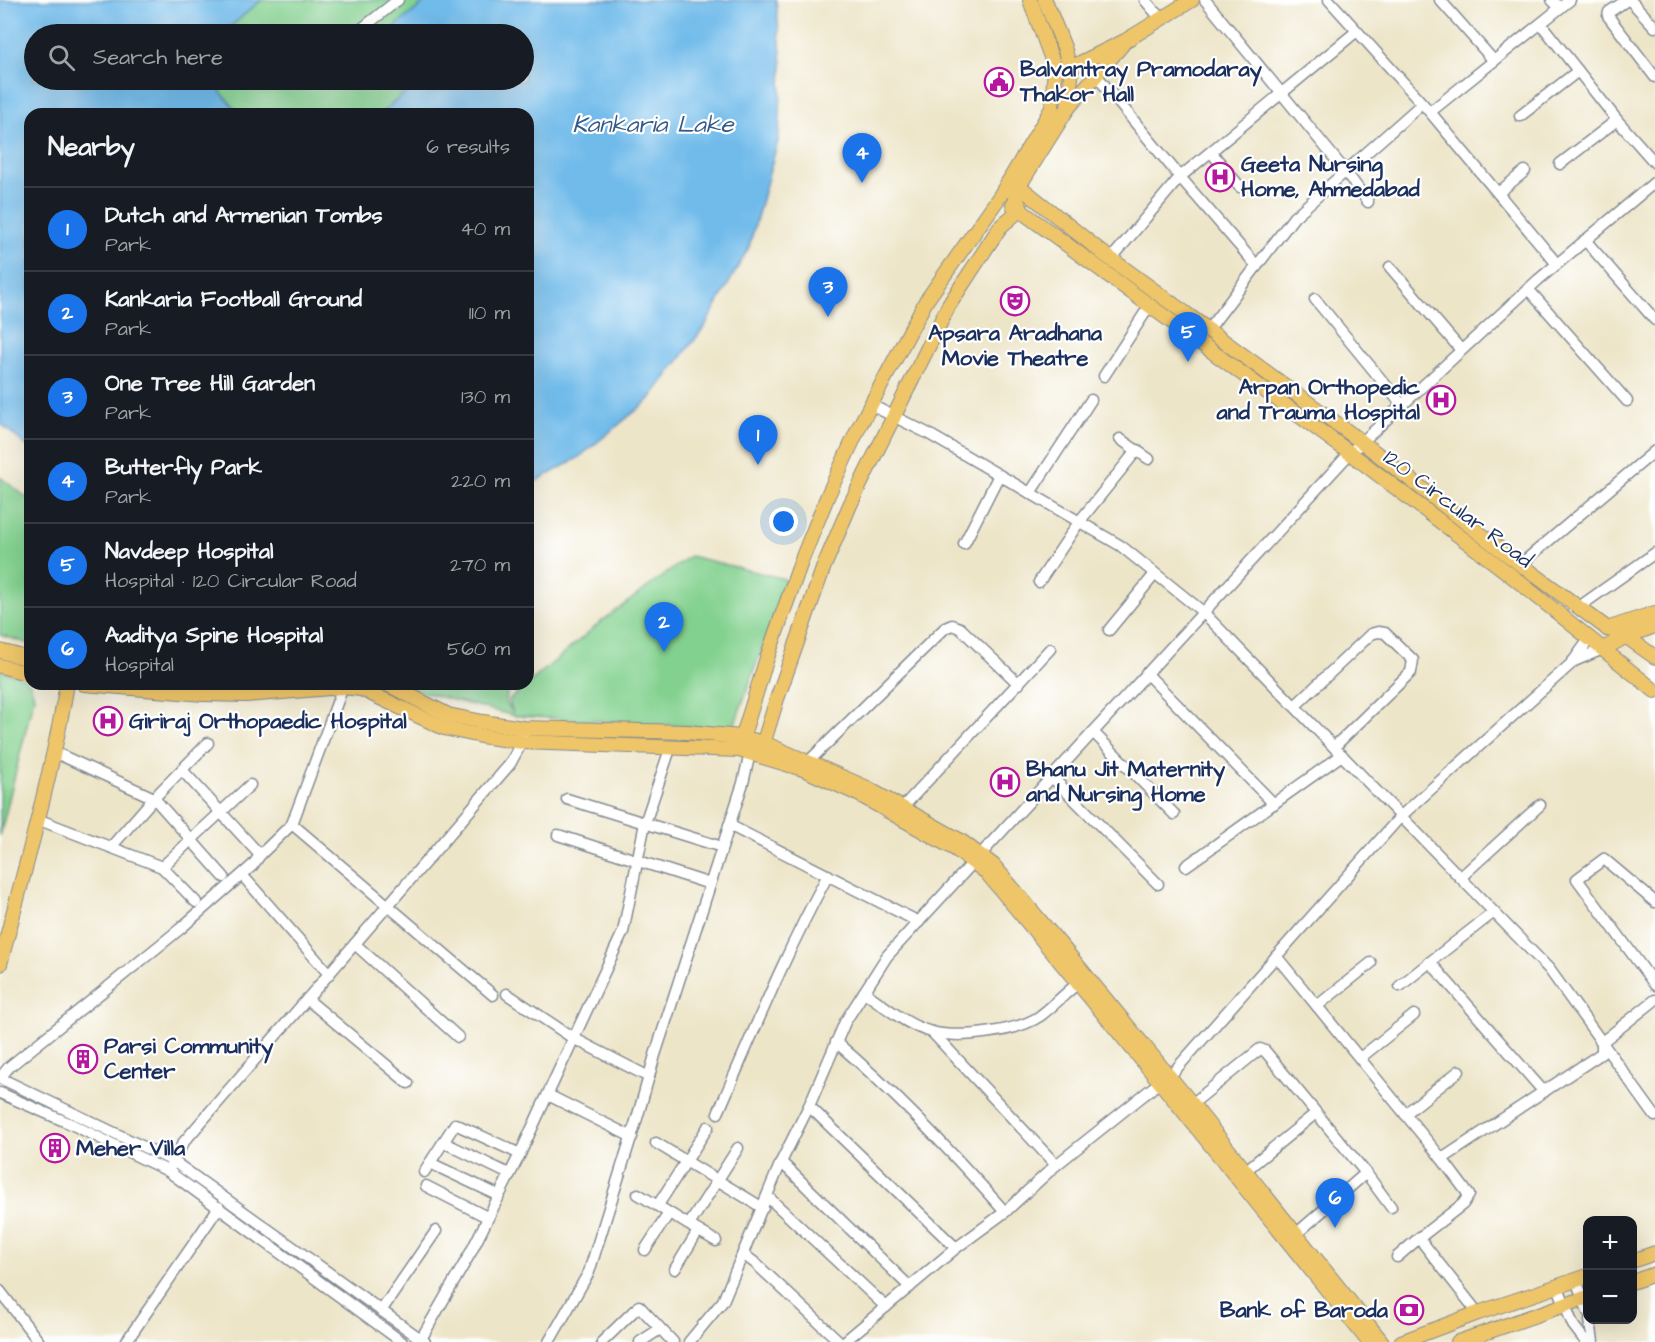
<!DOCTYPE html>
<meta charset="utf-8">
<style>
:root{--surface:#171b24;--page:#20242c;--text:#f1f3f6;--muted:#9ea1a6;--line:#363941;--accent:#1a73e8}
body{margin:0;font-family:"Architects Daughter",sans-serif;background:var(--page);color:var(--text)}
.controls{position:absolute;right:18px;bottom:18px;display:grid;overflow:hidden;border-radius:12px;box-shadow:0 6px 24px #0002}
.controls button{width:54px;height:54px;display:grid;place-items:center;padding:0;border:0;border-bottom:2px solid var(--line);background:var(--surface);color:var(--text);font:30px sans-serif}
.you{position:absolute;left:784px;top:522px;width:21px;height:21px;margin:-15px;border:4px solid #fff;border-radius:50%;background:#1a73e8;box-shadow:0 0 0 9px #1a73e833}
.badge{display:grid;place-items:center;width:39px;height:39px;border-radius:50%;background:var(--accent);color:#fff;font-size:20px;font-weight:700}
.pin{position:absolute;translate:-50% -50px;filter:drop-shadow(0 2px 3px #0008)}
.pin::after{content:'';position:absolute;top:32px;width:21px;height:18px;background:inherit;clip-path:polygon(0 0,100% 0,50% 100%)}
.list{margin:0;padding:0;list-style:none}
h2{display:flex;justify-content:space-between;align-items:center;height:78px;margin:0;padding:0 24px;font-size:26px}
h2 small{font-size:20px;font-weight:400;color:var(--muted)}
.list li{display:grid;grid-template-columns:39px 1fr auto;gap:18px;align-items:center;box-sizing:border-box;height:84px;padding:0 24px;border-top:2px solid var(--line)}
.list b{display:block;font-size:22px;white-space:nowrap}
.list p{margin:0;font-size:20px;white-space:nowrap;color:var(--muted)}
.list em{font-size:20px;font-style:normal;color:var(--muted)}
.icon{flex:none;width:33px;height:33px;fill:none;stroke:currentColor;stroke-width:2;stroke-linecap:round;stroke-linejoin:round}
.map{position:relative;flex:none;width:1655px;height:1342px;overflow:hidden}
.search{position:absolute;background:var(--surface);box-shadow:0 6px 24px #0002;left:24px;top:24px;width:510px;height:66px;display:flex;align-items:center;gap:15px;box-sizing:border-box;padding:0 21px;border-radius:33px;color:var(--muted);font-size:22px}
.panel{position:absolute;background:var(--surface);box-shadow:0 6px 24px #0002;left:24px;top:108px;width:510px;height:582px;border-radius:18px}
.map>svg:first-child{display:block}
</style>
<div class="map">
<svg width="1655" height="1342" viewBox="0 0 1655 1342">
<rect width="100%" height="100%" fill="#fff"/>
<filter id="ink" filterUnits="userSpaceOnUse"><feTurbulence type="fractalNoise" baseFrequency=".0167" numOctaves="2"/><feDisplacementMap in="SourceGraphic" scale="12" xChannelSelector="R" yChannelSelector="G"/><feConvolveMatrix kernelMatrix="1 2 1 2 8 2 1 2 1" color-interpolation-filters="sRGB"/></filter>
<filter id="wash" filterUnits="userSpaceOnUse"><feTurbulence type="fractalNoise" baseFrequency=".008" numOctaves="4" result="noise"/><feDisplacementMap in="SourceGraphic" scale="24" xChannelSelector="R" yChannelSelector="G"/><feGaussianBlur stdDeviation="1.35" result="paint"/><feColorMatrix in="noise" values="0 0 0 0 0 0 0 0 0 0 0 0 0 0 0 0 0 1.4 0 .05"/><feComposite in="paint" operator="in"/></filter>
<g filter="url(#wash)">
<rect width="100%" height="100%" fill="#ede5c8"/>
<g fill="#83d18f" stroke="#4f8076" stroke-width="1.5">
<path d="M 261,0 L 428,0 L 397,25 L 390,34 L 222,34 Z"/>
<path d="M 211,80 L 413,80 L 413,86 L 380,114 L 239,114 Z"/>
<path d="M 0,477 L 30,500 L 30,644 L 0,635 Z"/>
<path d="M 690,556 L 785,579 L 777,607 L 733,729 L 515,716 L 392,684 L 508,684 L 506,702 L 513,713 L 509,700 L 602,621 Z"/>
<path d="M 0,671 C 21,677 30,674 34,697 L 0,836 Z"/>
</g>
<g fill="#71bbea" stroke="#4675a4" stroke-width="1.5">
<path d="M 0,0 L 261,0 L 222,34 L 34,34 L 34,80 L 211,80 L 239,114 L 30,114 L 30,449 L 0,423 Z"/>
<path d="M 428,0 L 776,0 L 782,64 L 779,137 L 749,247 L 705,326 L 649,400 L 578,458 L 528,486 L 528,114 L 380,114 L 413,86 L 413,80 L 524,80 L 524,34 L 390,34 L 397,25 Z"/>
</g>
</g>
<g filter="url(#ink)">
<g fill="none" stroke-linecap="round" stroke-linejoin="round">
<g stroke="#848a93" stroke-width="13">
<g id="minor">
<path d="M 1145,0 L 1161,19"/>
<path d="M 1205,0 L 1346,172 L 1368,202"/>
<path d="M 1329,0 L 1430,112 L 1560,8 L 1552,0"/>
<path d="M 1440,0 L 1494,61"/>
<path d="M 1627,0 L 1609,12 L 1608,16 L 1655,77"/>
<path d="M 1630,0 L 1655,27"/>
<path d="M 1560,8 L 1570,0"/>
<path d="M 1541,24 L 1617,120 L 1655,163"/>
<path d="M 355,34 L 398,0"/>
<path d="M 1096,75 L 1180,177 L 1257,266"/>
<path d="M 1430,112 L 1557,264"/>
<path d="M 1520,116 L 1578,71"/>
<path d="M 1211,152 L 1240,187"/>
<path d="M 1560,164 L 1617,120"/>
<path d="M 1498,193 L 1525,171"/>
<path d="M 1585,240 L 1655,320"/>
<path d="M 1111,259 L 1180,177 L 1357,31"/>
<path d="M 1390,267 L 1461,350"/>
<path d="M 1528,289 L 1627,401"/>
<path d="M 1315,299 L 1402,405"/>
<path d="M 1208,330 L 1294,217 L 1416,109"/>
<path d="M 1104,376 L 1150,305"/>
<path d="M 871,405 L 927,433 L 1121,546 L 1203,612 L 1549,969 L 1655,1116"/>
<path d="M 1120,439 L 1149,459"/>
<path d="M 1030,493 L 1091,400"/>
<path d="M 964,544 L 999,475"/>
<path d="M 1521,564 L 1655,451"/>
<path d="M 1039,582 L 1079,522 L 1137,450"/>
<path d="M 1579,607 L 1655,553"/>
<path d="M 1109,630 L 1155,574"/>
<path d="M 1572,662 L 1603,649"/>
<path d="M 1146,673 L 1274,804"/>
<path d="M 1295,706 L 1371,634 L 1378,632 L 1385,633 L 1413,660 L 1411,672 L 1334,747"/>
<path d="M 1093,732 L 1174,814"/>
<path d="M 54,752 L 154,798 L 224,877"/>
<path d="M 809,761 L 945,628 L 952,625 L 960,628 L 1019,684"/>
<path d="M 182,770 L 260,855"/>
<path d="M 1052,777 L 1158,884"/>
<path d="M 567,799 L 722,847"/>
<path d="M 902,808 L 1050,649"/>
<path d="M 37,819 L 162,867 L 196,902"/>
<path d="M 292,824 L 493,995"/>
<path d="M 729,825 L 919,922"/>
<path d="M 558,835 L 710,884"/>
<path d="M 111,847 L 154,798 L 208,743"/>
<path d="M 1186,866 L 1342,755"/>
<path d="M 162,867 L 250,785"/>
<path d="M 242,875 L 329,974"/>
<path d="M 1461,877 L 1540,805"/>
<path d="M 1655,902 L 1604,859 L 1577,879 L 1655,985"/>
<path d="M 1494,912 L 1430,962 L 1544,1092"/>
<path d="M 356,945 L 458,1037"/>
<path d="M 1276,956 L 1442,1159 L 1602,1053 L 1602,1042 L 1655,1000"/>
<path d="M 1400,986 L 1430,962"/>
<path d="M 864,992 C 885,1006 907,1026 932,1032 C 959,1039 1017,1032 1040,1016 C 1053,1006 1066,993 1078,983"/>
<path d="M 507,994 L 573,1038 L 649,1077"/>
<path d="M 307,999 L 408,1083"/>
<path d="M 1317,1006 L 1371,963"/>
<path d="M 932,1032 L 1056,1165"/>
<path d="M 836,1042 C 897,1094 952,1152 1005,1212"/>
<path d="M 1360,1058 L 1414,1015"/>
<path d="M 0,1078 L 9,1067 L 180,929 L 253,865 L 260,855 L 292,824 L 344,684"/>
<path d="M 0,1078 L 173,1161 L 425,1342"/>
<path d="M 0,1093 L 71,1124 L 168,1171 L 402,1342"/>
<path d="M 548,1095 L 632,1137"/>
<path d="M 1192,1104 L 1260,1049 L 1265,1051 L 1366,1173"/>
<path d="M 809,1106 L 956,1248"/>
<path d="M 718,1113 C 753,1033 786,952 828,875"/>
<path d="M 1405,1114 L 1459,1071"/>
<path d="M 443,1142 L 509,1174"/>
<path d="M 656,1143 L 763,1208"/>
<path d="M 1442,1159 L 1469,1195 L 1463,1204 L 1419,1238 L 1478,1313"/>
<path d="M 781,1162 L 910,1287"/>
<path d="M 430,1163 L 498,1195"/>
<path d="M 168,1171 L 183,1143 L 510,764 L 522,742 L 523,728"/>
<path d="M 1245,1171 L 1316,1113"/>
<path d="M 424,1172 L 455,1124 L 520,1154"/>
<path d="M 426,1186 L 487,1217"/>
<path d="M 638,1194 L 689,1225 L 738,1148"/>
<path d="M 768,1197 L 886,1307"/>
<path d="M 658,1205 L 708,1127"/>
<path d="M 692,1227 L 716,1241"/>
<path d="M 1296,1234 L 1366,1173 L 1391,1207"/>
<path d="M 645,1250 L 669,1213"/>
<path d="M 743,1254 L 755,1263 L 840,1342"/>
<path d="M 1397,1257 L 1419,1238"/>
<path d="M 675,1269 L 698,1231"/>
<path d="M 1576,1280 L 1588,1312"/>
<path d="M 1558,1287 L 1573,1325 L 1586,1342"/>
<path d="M 0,1291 L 39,1342"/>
<path d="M 381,1311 L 436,1231"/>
<path d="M 1590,1320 L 1593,1342"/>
<path d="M 126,1342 L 219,1207"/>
<path d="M 417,1342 L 421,1339 L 471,1252 L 520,1154 L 623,932 L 645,823 L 671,746"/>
<path d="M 549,1342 L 589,1272 L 638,1115 L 655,1055 L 743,783 L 750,753"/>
<path d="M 602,1342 L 639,1306 L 673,1342"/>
<path d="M 640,1342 L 660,1329"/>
<path d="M 689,1342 L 723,1301 L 781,1162 L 809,1106 L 845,1022 L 887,956 L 1350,453 L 1538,280 L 1655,182"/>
<path d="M 844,1342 L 956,1248 L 1005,1212 L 1056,1165 L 1160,1082 L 1169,1077 L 1401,816 L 1572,663 L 1590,638"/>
</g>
</g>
<g stroke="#848a93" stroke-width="16">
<g id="major">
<path d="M 1063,68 L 1070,68 L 1125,41 L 1192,0"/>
<path d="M 1068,108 L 1122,45"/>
<path d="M 1014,182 L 1104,254 L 1362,442 L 1500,549 L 1608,629 L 1621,633 L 1655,657"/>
<path d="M 1013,205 L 1350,453 L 1508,573 L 1655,691"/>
<path d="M 1607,629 L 1655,613"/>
<path d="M 1603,649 L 1625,637 L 1655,626"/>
<path d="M 0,651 L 30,659"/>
<path d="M 0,666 L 30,674"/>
<path d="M 84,684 L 204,694 L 246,695 L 342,687 L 361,689 L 444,728 L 481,736 L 522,742 L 739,750 L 803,769 L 860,795 L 955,849 L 986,872 L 1160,1082 L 1369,1342"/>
<path d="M 387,684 L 448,715 L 483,722 L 523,728 L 686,732 L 741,737 L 764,743 L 865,787 L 961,841 L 993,865 L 1064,949 L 1192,1104 L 1382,1342"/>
<path d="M 740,745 L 767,658 L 802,559 L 828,495 L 860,425 L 926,301 L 1000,196 L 1052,108 L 1055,68 L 1030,0"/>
<path d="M 761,751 L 777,699 L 824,566 L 850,505 L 949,305 L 1000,227 L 1021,209 L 1014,194 L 1068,108 L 1071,77 L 1070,68 L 1064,47 L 1045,0"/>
<path d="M 0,964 C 24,871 51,779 67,684"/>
<path d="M 1632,1261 L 1655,1253"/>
<path d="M 1632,1282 L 1655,1274"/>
<path d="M 1401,1342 L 1478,1313 L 1588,1276"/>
<path d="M 1458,1342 L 1588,1297"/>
</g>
</g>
<use href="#minor" stroke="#fff" stroke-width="10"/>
<use href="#major" stroke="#eec569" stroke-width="14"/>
</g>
</g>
<defs>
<g id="civic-ring" transform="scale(1.5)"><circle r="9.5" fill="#fff" stroke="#b5179e" stroke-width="1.5"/><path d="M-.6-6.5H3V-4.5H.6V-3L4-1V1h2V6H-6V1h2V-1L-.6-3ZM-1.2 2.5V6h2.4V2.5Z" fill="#b5179e"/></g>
<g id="hospital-ring" transform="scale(1.5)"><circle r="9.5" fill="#fff" stroke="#b5179e" stroke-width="1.5"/><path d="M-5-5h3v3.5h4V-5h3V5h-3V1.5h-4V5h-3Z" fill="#b5179e"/></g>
<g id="theatre-ring" transform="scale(1.5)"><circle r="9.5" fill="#fff" stroke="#b5179e" stroke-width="1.5"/><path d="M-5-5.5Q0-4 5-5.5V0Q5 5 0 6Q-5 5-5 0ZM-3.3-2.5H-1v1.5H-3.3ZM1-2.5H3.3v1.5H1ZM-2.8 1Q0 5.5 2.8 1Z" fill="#b5179e"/></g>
<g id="building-ring" transform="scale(1.5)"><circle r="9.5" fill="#fff" stroke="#b5179e" stroke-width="1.5"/><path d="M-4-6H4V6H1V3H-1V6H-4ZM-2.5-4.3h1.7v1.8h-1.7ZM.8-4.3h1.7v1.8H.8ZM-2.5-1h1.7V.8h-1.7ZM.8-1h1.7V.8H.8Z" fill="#b5179e"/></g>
<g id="bank-ring" transform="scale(1.5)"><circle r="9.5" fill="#fff" stroke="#b5179e" stroke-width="1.5"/><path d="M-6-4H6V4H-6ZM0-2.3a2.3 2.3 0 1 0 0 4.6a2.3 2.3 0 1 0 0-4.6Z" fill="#b5179e"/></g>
</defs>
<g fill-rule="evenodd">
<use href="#civic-ring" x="999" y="82"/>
<use href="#hospital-ring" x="1220" y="177"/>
<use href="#theatre-ring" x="1015" y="301"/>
<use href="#hospital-ring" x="1441" y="400"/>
<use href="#hospital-ring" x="108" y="721"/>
<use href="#hospital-ring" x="1005" y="782"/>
<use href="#building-ring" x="83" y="1059"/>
<use href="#building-ring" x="55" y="1148"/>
<use href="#bank-ring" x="1409" y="1310"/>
</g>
<g text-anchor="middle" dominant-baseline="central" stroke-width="4.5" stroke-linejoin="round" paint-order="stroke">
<g font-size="22" font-weight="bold" fill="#1b2f5e" stroke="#fff" text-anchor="start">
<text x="1020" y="69">Balvantray Pramodaray<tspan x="1020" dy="25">Thakor Hall</tspan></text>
<text x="1241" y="164">Geeta Nursing<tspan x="1241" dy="25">Home, Ahmedabad</tspan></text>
<text x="1015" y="333" text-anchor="middle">Apsara Aradhana<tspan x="1015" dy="25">Movie Theatre</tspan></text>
<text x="1420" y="387" text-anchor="end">Arpan Orthopedic<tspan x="1420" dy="25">and Trauma Hospital</tspan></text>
<text x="129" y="721">Giriraj Orthopaedic Hospital</text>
<text x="1026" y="769">Bhanu Jit Maternity<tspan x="1026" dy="25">and Nursing Home</tspan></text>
<text x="104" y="1046">Parsi Community<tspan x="104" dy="25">Center</tspan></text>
<text x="76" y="1148">Meher Villa</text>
<text x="1388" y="1310" text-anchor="end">Bank of Baroda</text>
</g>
<g font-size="22" fill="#1b2f5e" stroke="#fff">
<text transform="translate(1458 509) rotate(37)">120 Circular Road</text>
</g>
<g font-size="24" font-style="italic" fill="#355988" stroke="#fff">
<text x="653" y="125">Kankaria Lake</text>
</g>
</g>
</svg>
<div class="controls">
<button>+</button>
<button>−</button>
</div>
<div class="you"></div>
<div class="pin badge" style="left:758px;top:465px">1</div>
<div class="pin badge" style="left:664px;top:652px">2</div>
<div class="pin badge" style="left:828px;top:317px">3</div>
<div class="pin badge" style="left:862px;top:183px">4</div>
<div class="pin badge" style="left:1188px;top:362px">5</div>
<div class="pin badge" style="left:1335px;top:1228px">6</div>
<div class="search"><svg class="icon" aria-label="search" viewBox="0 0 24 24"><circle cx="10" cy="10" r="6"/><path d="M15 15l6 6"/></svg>Search here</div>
<section class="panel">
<h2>Nearby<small>6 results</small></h2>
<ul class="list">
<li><span class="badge">1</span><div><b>Dutch and Armenian Tombs</b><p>Park</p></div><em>40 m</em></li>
<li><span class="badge">2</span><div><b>Kankaria Football Ground</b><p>Park</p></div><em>110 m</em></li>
<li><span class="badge">3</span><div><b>One Tree Hill Garden</b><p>Park</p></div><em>130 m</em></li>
<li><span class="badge">4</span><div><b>Butterfly Park</b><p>Park</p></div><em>220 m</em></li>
<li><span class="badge">5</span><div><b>Navdeep Hospital</b><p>Hospital · 120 Circular Road</p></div><em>270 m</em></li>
<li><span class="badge">6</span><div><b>Aaditya Spine Hospital</b><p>Hospital</p></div><em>560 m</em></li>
</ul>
</section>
</div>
